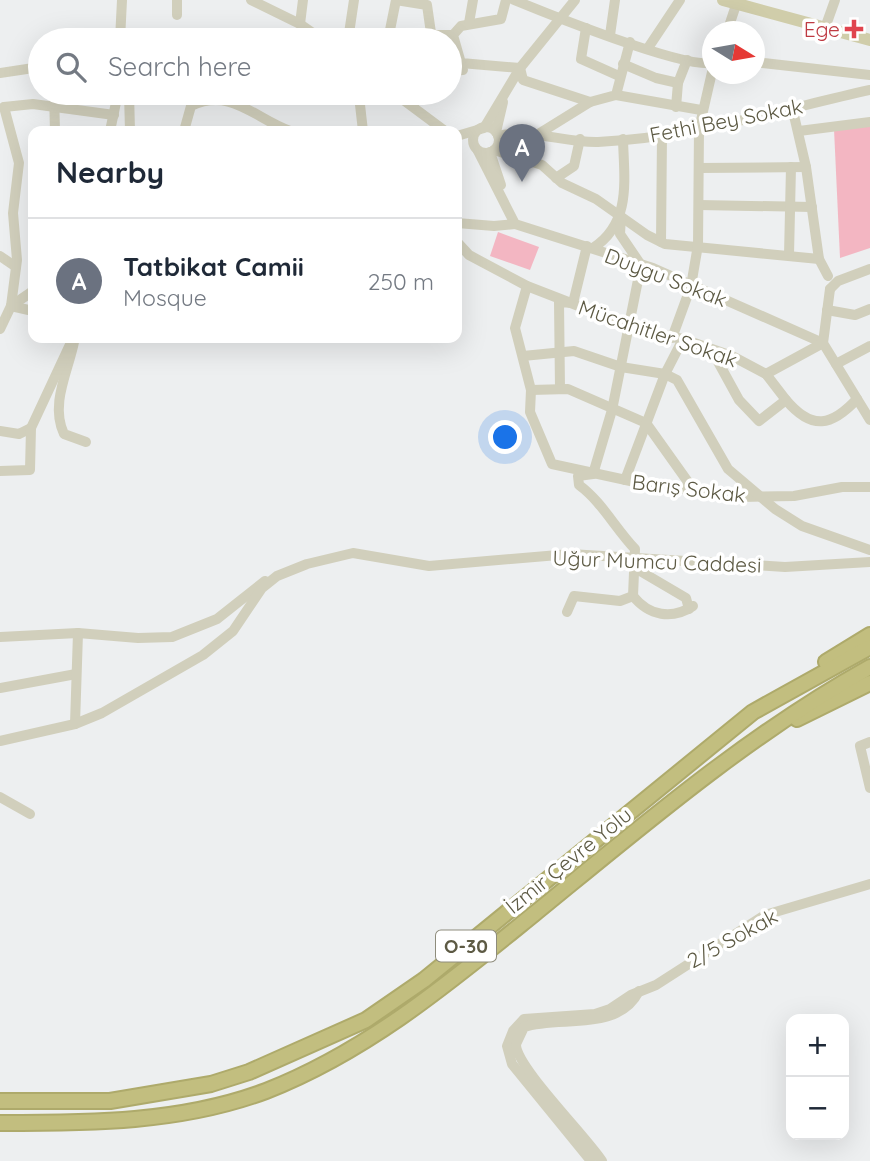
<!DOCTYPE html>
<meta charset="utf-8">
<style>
:root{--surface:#fff;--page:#f6f6f7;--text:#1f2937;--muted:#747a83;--line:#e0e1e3;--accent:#7d8221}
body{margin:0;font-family:Quicksand,sans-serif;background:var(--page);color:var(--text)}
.controls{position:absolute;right:21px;bottom:21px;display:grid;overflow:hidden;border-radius:14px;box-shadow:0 7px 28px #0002}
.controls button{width:63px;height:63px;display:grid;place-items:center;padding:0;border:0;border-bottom:2px solid var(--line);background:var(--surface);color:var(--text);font:35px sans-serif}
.compass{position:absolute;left:702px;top:21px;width:63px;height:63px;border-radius:50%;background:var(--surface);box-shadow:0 7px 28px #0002;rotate:101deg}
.you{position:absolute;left:506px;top:438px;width:24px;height:24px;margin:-18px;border:5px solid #fff;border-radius:50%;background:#1a73e8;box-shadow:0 0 0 10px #1a73e833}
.badge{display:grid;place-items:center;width:46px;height:46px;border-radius:50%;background:var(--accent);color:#fff;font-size:23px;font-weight:700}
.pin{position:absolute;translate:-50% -58px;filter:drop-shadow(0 2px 4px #0008)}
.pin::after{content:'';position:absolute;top:37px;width:24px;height:21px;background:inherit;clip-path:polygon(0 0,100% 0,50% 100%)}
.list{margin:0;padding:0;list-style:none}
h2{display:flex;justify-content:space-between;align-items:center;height:91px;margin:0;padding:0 28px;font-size:30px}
h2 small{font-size:23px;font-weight:400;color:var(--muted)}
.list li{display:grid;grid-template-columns:46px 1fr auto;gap:21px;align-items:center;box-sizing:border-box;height:126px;padding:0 28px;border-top:2px solid var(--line)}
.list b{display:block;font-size:26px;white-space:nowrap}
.list p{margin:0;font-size:23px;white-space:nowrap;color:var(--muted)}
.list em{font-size:23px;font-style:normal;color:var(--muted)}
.icon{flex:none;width:38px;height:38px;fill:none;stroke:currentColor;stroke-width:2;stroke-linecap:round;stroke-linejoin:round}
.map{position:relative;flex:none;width:870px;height:1161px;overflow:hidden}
.search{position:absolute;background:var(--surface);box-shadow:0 7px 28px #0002;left:28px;top:28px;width:434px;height:77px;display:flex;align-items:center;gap:18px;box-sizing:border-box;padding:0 24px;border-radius:38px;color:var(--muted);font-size:26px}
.panel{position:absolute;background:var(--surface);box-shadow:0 7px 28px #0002;left:28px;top:126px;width:434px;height:217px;border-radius:14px}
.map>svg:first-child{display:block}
</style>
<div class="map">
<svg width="870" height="1161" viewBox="0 0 870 1161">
<rect width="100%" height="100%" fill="#edeff0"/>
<g fill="#f3b6c2">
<path d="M 870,126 L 870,248 L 840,258 L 834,129 Z"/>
<path d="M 498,232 L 539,247 L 530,270 L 490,256 Z"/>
</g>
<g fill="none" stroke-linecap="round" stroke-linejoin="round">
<g stroke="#aeaa6b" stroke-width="18">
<g id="highway">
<path d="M 826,662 L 870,635"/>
<path d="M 797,719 L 870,683"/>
<path d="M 0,1101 L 110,1101 L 211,1084 L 249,1072 L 366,1020 L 424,980 L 753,712 L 870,647"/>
<path d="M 0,1123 C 90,1123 181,1123 266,1091 C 368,1051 450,982 534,914 C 642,826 748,735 870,667"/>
</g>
</g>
<g stroke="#d1cfbc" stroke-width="10">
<path d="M 251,0 L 300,24 L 323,40"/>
<path d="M 396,0 L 427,5 L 432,40"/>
<path d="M 506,0 L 501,19 L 461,26 L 453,35 L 461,63 L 520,68 L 523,80 L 590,102"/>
<path d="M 514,0 C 548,14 682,68 712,63"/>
<path d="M 177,15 L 177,0"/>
<path d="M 469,23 L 473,0"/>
<path d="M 300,24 L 303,0"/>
<path d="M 586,28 L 581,59 L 619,76"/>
<path d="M 825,28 L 835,0"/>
<path d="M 727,32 L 736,5"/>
<path d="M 432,35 L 453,35"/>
<path d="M 610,35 L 615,0"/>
<path d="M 120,40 L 122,0"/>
<path d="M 203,40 L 220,36"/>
<path d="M 348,40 L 354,0"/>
<path d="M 388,40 L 396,0"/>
<path d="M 648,48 L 680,0"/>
<path d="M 754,62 L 870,75"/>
<path d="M 623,64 L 656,78 L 678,83"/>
<path d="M 450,71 L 463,70 L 461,63"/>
<path d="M 0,73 L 40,67"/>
<path d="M 54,93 L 55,131"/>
<path d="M 129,93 L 130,131"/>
<path d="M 293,93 L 321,100 L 359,96"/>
<path d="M 363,93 L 359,96 L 363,131"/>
<path d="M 394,93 L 445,131"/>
<path d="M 616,95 L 701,110"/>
<path d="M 413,106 L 419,93"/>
<path d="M 4,107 L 33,104 L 114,115"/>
<path d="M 676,107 L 678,83 L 687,60"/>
<path d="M 792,107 L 806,167 L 819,259 L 828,276"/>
<circle cx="486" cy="140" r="13"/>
<path d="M 110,131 L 118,93"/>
<path d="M 184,131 L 191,106 C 231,87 254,118 290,131"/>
<path d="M 799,131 L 870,122"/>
<path d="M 496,132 L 503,102"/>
<path d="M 540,133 L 590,102 L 616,95 L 630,42"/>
<path d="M 457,136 L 484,128 L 520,68 L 575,0"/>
<path d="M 498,136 C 533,128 564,143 598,142 C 690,138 780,110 870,90"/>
<path d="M 494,150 L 542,165 L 562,183 L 596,199 L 647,235 L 665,244 L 819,259"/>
<path d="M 478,151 L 515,224 L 653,268 L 823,343"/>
<path d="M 490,152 L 501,185"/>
<path d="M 700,168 L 806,167"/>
<path d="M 556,178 L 574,166 L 580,139"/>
<path d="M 699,205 L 812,207"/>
<path d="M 457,223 L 494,226 L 515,224"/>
<path d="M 457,242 L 469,255 L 527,286 L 643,331 L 683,339 L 732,356 L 766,374 L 823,343"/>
<path d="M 661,242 L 662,135"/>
<path d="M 593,248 C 632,223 624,179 623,139"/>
<path d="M 789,255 L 791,167"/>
<path d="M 0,256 L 16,267"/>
<path d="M 527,286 L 515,328 L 531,390 L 530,412 L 552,464 L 635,482 L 742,497 L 794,496 L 842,487 L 870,487"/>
<path d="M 830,289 L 823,343 L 870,420"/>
<path d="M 830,289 L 838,281 L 870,269"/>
<path d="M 11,306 L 33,291"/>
<path d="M 11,306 L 33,311"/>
<path d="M 827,310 L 855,315 L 870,309"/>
<path d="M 0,329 L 11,306 L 17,260 L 13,213 L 19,163 L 4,107"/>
<path d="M 672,338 L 691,286 L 698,245 L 699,129 L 712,72"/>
<path d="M 74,342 C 68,372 50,404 64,434 L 86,442"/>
<path d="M 711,349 L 739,400 L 759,421 L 786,400 L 766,374"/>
<path d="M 523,356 L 574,351 L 621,367 L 665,374 L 677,380 L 728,469 L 741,480 L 775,509 L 802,526 L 870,550"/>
<path d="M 836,364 L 870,346"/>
<path d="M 560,389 L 559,302 L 573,303 L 587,246"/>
<path d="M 531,390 L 568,389 L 646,423 L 693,489"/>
<path d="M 786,400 C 812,431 832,426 857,399"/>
<path d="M 0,431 L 19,434 L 31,428"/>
<path d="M 0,471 L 30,470 L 31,428 L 73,338"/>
<path d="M 625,480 L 665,374 L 683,339"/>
<path d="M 635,568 L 686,598 L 689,609"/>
<path d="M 633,596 C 649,616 672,620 693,606"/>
<path d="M 567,612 L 574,596 L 620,601 L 633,596 L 635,549 C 615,528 602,502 579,485 L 578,476 L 593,474 L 612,410 L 641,265 L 620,234 L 621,217"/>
<path d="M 0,637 L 78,633 L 138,638 L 172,637 L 217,619 L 265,581"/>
<path d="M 0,688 L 76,674"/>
<path d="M 75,724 L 78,633"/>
<path d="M 0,741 L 75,724 L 102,713 L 203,655 L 233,631 L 262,588 L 277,576 L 307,564 L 353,553 L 429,566 L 570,554 L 785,567 L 870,562"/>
<path d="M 870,742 L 860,746 L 870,788"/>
<path d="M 0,797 L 30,814"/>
<path d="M 591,1161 L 512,1064 L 507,1046 L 513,1031 L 524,1019 L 595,1014 L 610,1009 L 631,995 L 656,985 L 765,915 L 870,884"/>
<path d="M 602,1161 C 586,1136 515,1066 516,1044 L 524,1027 C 560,1015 618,1033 639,991"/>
</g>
<path stroke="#d0cdaa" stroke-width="12" d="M 723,0 L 870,40"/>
<use href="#highway" stroke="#c2be7f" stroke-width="14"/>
</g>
<path fill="#e0444e" stroke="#fff" stroke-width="2.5" d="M850.5 18.5h7v7h7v7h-7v7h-7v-7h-7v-7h7z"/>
<g text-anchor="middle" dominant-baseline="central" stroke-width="7" stroke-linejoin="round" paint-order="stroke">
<rect fill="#fff" stroke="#8e8c7c" stroke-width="2" x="436" y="930.5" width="60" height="31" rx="5"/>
<g font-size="19" font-weight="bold" fill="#5d5a44">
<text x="466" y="946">O-30</text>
</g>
<g font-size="21" fill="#be3a42" stroke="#fff" text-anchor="end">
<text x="840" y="29">Ege</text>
</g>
<g font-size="21" fill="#5d5a44" stroke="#fff">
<text transform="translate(726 120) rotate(-11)">Fethi Bey Sokak</text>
<text transform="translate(666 277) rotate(21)">Duygu Sokak</text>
<text transform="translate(658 333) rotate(19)">Mücahitler Sokak</text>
<text transform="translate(689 488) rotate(7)">Barış Sokak</text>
<text transform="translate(657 561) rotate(2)">Uğur Mumcu Caddesi</text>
<text transform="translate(568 860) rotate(-39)">İzmir Çevre Yolu</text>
<text transform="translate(732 938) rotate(-29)">2/5 Sokak</text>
</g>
</g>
</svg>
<div class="controls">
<button>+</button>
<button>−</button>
</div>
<svg class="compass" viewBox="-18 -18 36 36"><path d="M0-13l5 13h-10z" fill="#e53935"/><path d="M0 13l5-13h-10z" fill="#747a83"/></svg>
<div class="you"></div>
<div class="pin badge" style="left:522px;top:182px;background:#6b7280">A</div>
<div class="search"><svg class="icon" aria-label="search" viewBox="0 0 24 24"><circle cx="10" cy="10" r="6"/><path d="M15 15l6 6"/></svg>Search here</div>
<section class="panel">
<h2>Nearby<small></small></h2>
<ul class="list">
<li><span class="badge" style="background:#6b7280">A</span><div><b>Tatbikat Camii</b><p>Mosque</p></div><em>250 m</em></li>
</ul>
</section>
</div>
